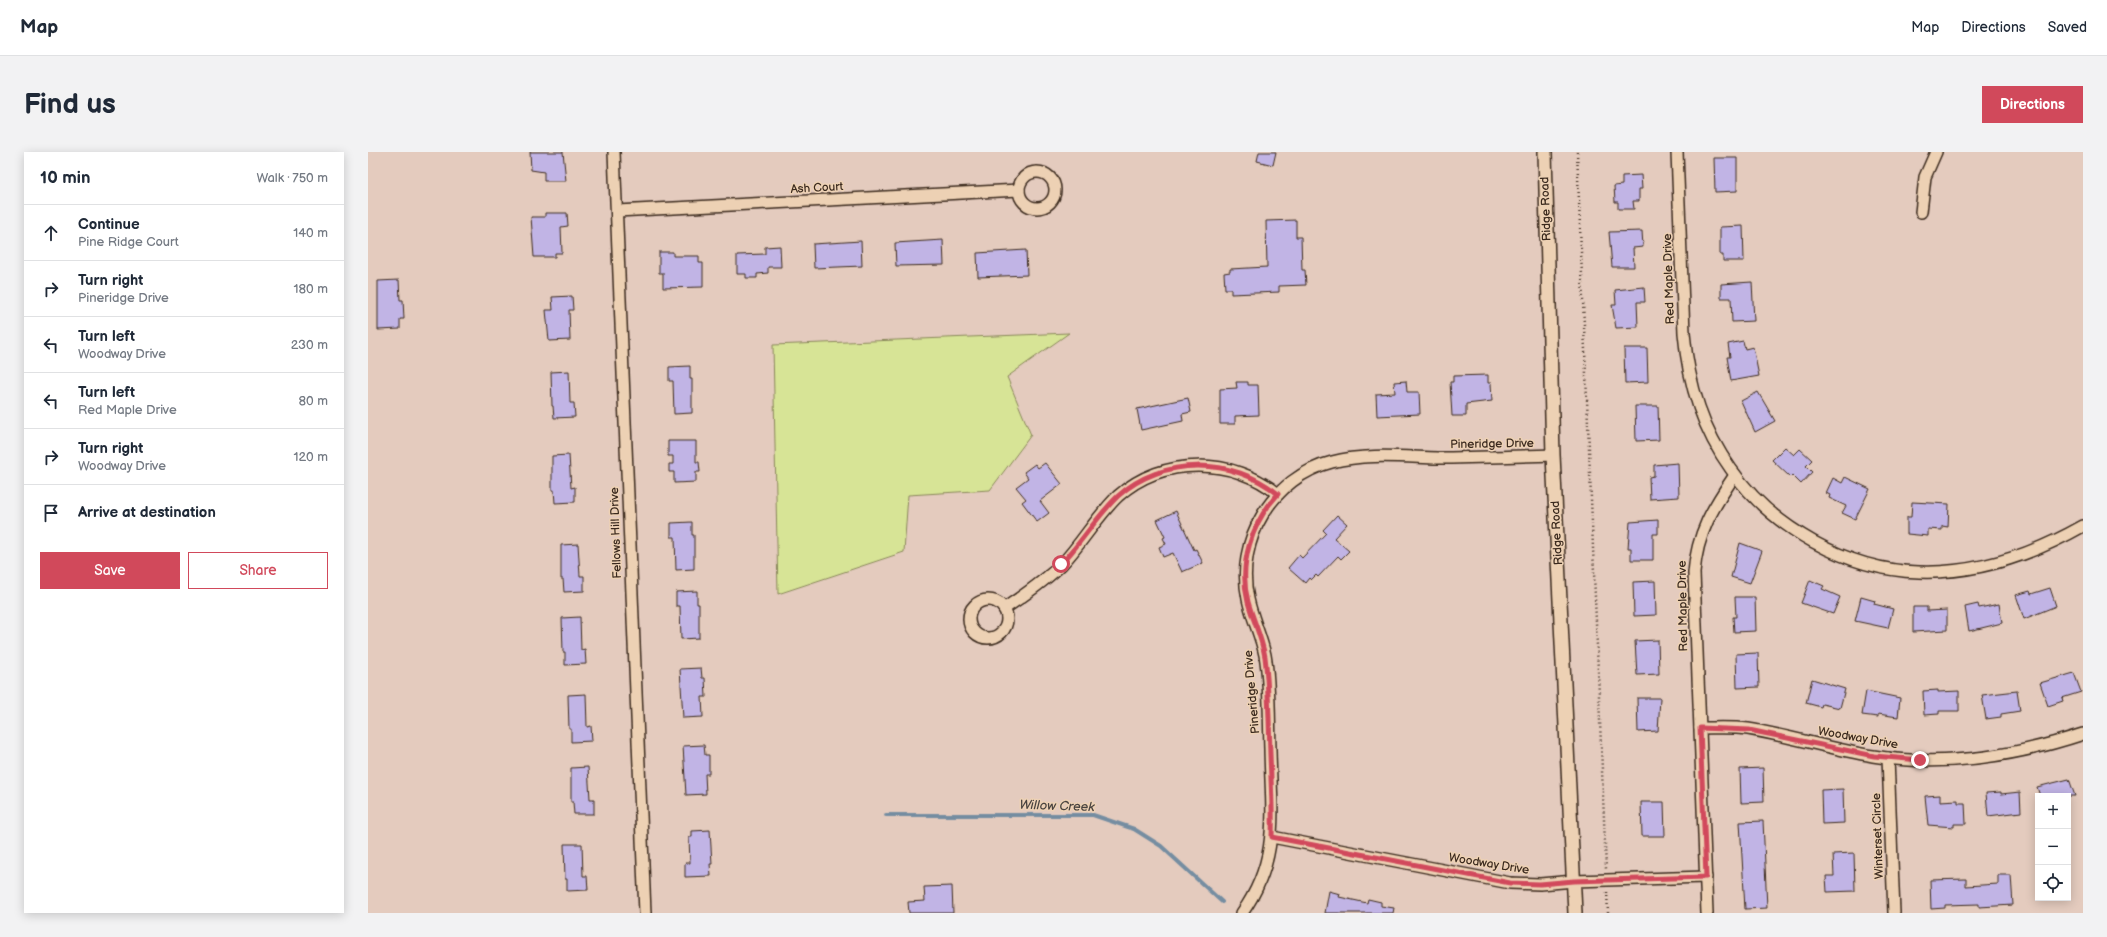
<!DOCTYPE html>
<meta charset="utf-8">
<style>
:root{--surface:#fff;--page:#f2f2f3;--text:#1f2937;--muted:#747a83;--line:#e0e1e3;--accent:#d1495b}
body{margin:0;font-family:"Balsamiq Sans",sans-serif;background:var(--page);color:var(--text)}
.controls{position:absolute;right:12px;bottom:12px;display:grid;overflow:hidden;border-radius:0px;box-shadow:0 2px 10px #0003}
.controls button{width:36px;height:36px;display:grid;place-items:center;padding:0;border:0;border-bottom:1px solid var(--line);background:var(--surface);color:var(--text);font:20px sans-serif}
.stop{position:absolute;width:12px;height:12px;margin:-9px;border:3px solid #d1495b;border-radius:50%;background:#fff}
.stop.end{background:#d1495b;border-color:#fff;box-shadow:0 1px 4px #0008}
.list{margin:0;padding:0;list-style:none}
h2{display:flex;justify-content:space-between;align-items:center;height:52px;margin:0;padding:0 16px;font-size:17px}
h2 small{font-size:13px;font-weight:400;color:var(--muted)}
.list li{display:grid;grid-template-columns:26px 1fr auto;gap:12px;align-items:center;box-sizing:border-box;height:56px;padding:0 16px;border-top:1px solid var(--line)}
.list b{display:block;font-size:15px;white-space:nowrap}
.list p{margin:0;font-size:13px;white-space:nowrap;color:var(--muted)}
.list em{font-size:13px;font-style:normal;color:var(--muted)}
.actions{display:flex;gap:8px;padding:12px 16px}
.actions a{flex:1;padding:9px 0;border:1px solid var(--accent);border-radius:0px;text-align:center;font-size:14px;color:var(--accent)}
.actions .main{background:var(--accent);color:#fff}
.icon{flex:none;width:22px;height:22px;fill:none;stroke:currentColor;stroke-width:2;stroke-linecap:round;stroke-linejoin:round}
.map{position:relative;flex:none;width:1715px;height:761px;overflow:hidden;border-radius:0px}
header{display:flex;align-items:center;gap:24px;box-sizing:border-box;height:56px;padding:0 20px;background:var(--surface);border-bottom:1px solid var(--line)}
header strong{font-size:19px}
nav{display:flex;gap:22px;margin-inline-start:auto;font-size:14px}
.intro{display:flex;align-items:center;justify-content:space-between;box-sizing:border-box;height:96px;padding:0 24px}
h1{margin:0;font-size:28px}
.button{padding:10px 18px;border-radius:0px;background:var(--accent);color:#fff;font-size:14px;font-weight:700}
main{display:flex;gap:24px;padding:0 24px}
aside{flex:1;background:var(--surface);border-radius:0px;box-shadow:0 2px 10px #0003}
.map>svg:first-child{display:block}
</style>
<header>
<strong>Map</strong>
<nav><a>Map</a><a>Directions</a><a>Saved</a></nav>
</header>
<div class="intro"><h1>Find us</h1><a class="button">Directions</a></div>
<main>
<aside>
<h2>10 min<small>Walk · 750 m</small></h2>
<ul class="list">
<li><svg class="icon" aria-label="ahead" viewBox="0 0 24 24"><path d="M12 20V5M6 11l6-6 6 6"/></svg><div><b>Continue</b><p>Pine Ridge Court</p></div><em>140 m</em></li>
<li><svg class="icon" aria-label="right" viewBox="0 0 24 24"><path d="M7 20v-9h11M14 6l5 5-5 5"/></svg><div><b>Turn right</b><p>Pineridge Drive</p></div><em>180 m</em></li>
<li><svg class="icon" aria-label="left" viewBox="0 0 24 24"><path d="M17 20v-9H6M10 6l-5 5 5 5"/></svg><div><b>Turn left</b><p>Woodway Drive</p></div><em>230 m</em></li>
<li><svg class="icon" aria-label="left" viewBox="0 0 24 24"><path d="M17 20v-9H6M10 6l-5 5 5 5"/></svg><div><b>Turn left</b><p>Red Maple Drive</p></div><em>80 m</em></li>
<li><svg class="icon" aria-label="right" viewBox="0 0 24 24"><path d="M7 20v-9h11M14 6l5 5-5 5"/></svg><div><b>Turn right</b><p>Woodway Drive</p></div><em>120 m</em></li>
<li><svg class="icon" aria-label="arrive" viewBox="0 0 24 24"><path d="M6 21V4h12l-3 4 3 4H6"/></svg><div><b>Arrive at destination</b></div></li>
</ul>
<div class="actions"><a class="main">Save</a><a>Share</a></div>
</aside>
<div class="map">
<svg width="1715" height="761" viewBox="0 0 1715 761">
<rect width="100%" height="100%" fill="#e4cbbe"/>
<filter id="ink" filterUnits="userSpaceOnUse"><feTurbulence type="fractalNoise" baseFrequency=".025" numOctaves="2"/><feDisplacementMap in="SourceGraphic" scale="8" xChannelSelector="R" yChannelSelector="G"/><feConvolveMatrix kernelMatrix="1 2 1 2 8 2 1 2 1" color-interpolation-filters="sRGB"/></filter>
<g filter="url(#ink)">
<path fill="#d7e496" stroke="#89875a" d="M 701,181 L 639,225 L 663,283 L 622,338 L 540,343 L 536,400 L 410,442 L 405,193 Z"/>
<g fill="none" stroke-linecap="round" stroke-linejoin="round">
<path stroke="#748da1" stroke-width="4" d="M 518,663 L 725,663 L 766,677 L 793,694 L 854,750"/>
</g>
<g fill="#c1b4e5" stroke="#3b2a1e">
<path d="M 162,0 L 195,0 L 198,29 L 176,29 L 176,20 L 163,18 Z"/>
<path d="M 891,0 L 908,0 L 905,13 L 889,9 Z"/>
<path d="M 1346,6 L 1369,6 L 1369,39 L 1347,40 Z"/>
<path d="M 1273,23 L 1274,37 L 1271,37 L 1271,49 L 1265,49 L 1266,57 L 1250,57 L 1250,50 L 1247,50 L 1246,34 L 1254,33 L 1254,24 Z"/>
<path d="M 177,61 L 199,61 L 200,74 L 193,75 L 194,101 L 187,101 L 187,105 L 166,105 L 163,65 L 177,65 Z"/>
<path d="M 928,68 L 928,85 L 933,85 L 934,118 L 937,118 L 938,133 L 911,134 L 911,140 L 863,142 L 863,137 L 857,137 L 856,121 L 862,120 L 862,117 L 899,115 L 898,69 Z"/>
<path d="M 1375,74 L 1376,109 L 1355,109 L 1355,103 L 1352,103 L 1352,75 Z"/>
<path d="M 1274,79 L 1275,95 L 1265,96 L 1266,115 L 1244,115 L 1241,80 Z"/>
<path d="M 575,88 L 576,113 L 528,114 L 527,91 Z"/>
<path d="M 493,89 L 494,114 L 446,116 L 445,92 Z"/>
<path d="M 412,94 L 413,115 L 400,115 L 400,121 L 389,122 L 389,126 L 378,126 L 378,122 L 369,122 L 369,103 L 397,102 L 397,95 Z"/>
<path d="M 658,98 L 659,123 L 610,125 L 609,101 Z"/>
<path d="M 291,100 L 305,100 L 305,104 L 331,104 L 331,111 L 335,111 L 335,135 L 295,136 L 295,121 L 291,121 Z"/>
<path d="M 31,128 L 32,148 L 35,148 L 36,167 L 32,167 L 32,177 L 10,178 L 10,129 Z"/>
<path d="M 1384,130 L 1386,169 L 1364,170 L 1363,146 L 1353,146 L 1353,132 Z"/>
<path d="M 1276,135 L 1277,150 L 1269,150 L 1270,175 L 1248,176 L 1244,153 L 1248,153 L 1247,138 Z"/>
<path d="M 204,144 L 205,158 L 201,158 L 202,188 L 181,189 L 178,158 L 185,158 L 184,145 Z"/>
<path d="M 1375,189 L 1377,197 L 1385,195 L 1391,224 L 1363,229 L 1359,205 L 1362,205 L 1360,192 Z"/>
<path d="M 1256,196 L 1279,196 L 1280,230 L 1257,231 Z"/>
<path d="M 322,214 L 322,227 L 324,227 L 324,261 L 306,262 L 305,229 L 301,229 L 301,215 Z"/>
<path d="M 201,219 L 202,251 L 206,251 L 207,265 L 186,266 L 185,254 L 184,254 L 183,220 Z"/>
<path d="M 1120,223 L 1120,231 L 1123,231 L 1124,249 L 1098,252 L 1098,264 L 1084,264 L 1082,230 L 1085,230 L 1085,224 Z"/>
<path d="M 1038,229 L 1039,240 L 1051,240 L 1052,262 L 1009,264 L 1008,242 L 1027,241 L 1026,230 Z"/>
<path d="M 868,230 L 880,230 L 880,233 L 890,233 L 891,263 L 867,264 L 867,272 L 852,272 L 852,237 L 869,236 Z"/>
<path d="M 1390,240 L 1407,269 L 1387,280 L 1373,249 Z"/>
<path d="M 820,246 L 823,260 L 814,262 L 815,269 L 773,278 L 769,257 Z"/>
<path d="M 1267,254 L 1290,254 L 1291,288 L 1268,289 Z"/>
<path d="M 300,289 L 328,289 L 328,310 L 331,310 L 332,320 L 328,320 L 328,330 L 306,331 L 306,320 L 301,320 L 301,312 L 305,312 L 305,304 L 300,304 Z"/>
<path d="M 1417,295 L 1426,303 L 1432,297 L 1444,308 L 1438,314 L 1444,320 L 1433,332 L 1424,323 L 1422,325 L 1404,308 Z"/>
<path d="M 201,303 L 203,336 L 207,335 L 207,350 L 187,351 L 186,338 L 184,338 L 184,304 Z"/>
<path d="M 677,311 L 694,332 L 672,349 L 681,361 L 669,370 L 654,350 L 658,347 L 648,335 L 660,326 L 656,320 L 667,312 L 670,316 Z"/>
<path d="M 1310,311 L 1311,345 L 1282,347 L 1281,325 L 1286,324 L 1286,313 Z"/>
<path d="M 1477,325 L 1502,337 L 1487,367 L 1474,361 L 1478,354 L 1461,346 L 1462,343 L 1458,341 L 1465,326 L 1474,331 Z"/>
<path d="M 1544,350 L 1581,352 L 1580,375 L 1574,374 L 1574,378 L 1560,377 L 1560,384 L 1539,382 L 1539,365 L 1543,365 Z"/>
<path d="M 808,359 L 826,398 L 828,397 L 835,411 L 814,420 L 805,401 L 795,405 L 791,395 L 798,392 L 795,386 L 797,385 L 789,368 Z"/>
<path d="M 969,363 L 979,372 L 966,386 L 981,399 L 973,407 L 970,404 L 950,425 L 948,423 L 943,428 L 941,426 L 937,431 L 920,416 L 931,403 L 934,406 L 958,381 L 955,378 Z"/>
<path d="M 1290,368 L 1290,382 L 1285,382 L 1285,408 L 1263,408 L 1263,396 L 1260,396 L 1262,370 Z"/>
<path d="M 324,370 L 324,383 L 326,383 L 326,417 L 308,418 L 307,385 L 303,385 L 303,371 Z"/>
<path d="M 1372,391 L 1394,399 L 1382,431 L 1363,425 Z"/>
<path d="M 210,392 L 212,424 L 216,424 L 216,439 L 196,440 L 195,427 L 193,427 L 193,393 Z"/>
<path d="M 1442,428 L 1456,434 L 1454,437 L 1472,445 L 1465,462 L 1433,451 Z"/>
<path d="M 1287,429 L 1288,463 L 1266,464 L 1265,430 Z"/>
<path d="M 1682,436 L 1688,454 L 1656,467 L 1648,443 L 1662,439 L 1663,442 Z"/>
<path d="M 329,439 L 329,452 L 331,452 L 331,486 L 313,487 L 312,454 L 308,454 L 308,440 Z"/>
<path d="M 1367,445 L 1387,445 L 1388,479 L 1366,480 L 1365,465 L 1368,465 Z"/>
<path d="M 1493,445 L 1507,449 L 1506,452 L 1525,457 L 1520,476 L 1487,469 Z"/>
<path d="M 1610,452 L 1611,456 L 1631,452 L 1634,471 L 1601,479 L 1597,455 Z"/>
<path d="M 1545,455 L 1559,455 L 1559,459 L 1579,458 L 1579,478 L 1545,480 Z"/>
<path d="M 212,465 L 213,498 L 217,497 L 218,512 L 197,513 L 197,500 L 195,500 L 194,466 Z"/>
<path d="M 1290,488 L 1291,522 L 1269,523 L 1267,489 Z"/>
<path d="M 1390,501 L 1391,535 L 1369,536 L 1368,502 Z"/>
<path d="M 333,516 L 334,526 L 337,526 L 338,545 L 334,545 L 335,565 L 315,566 L 312,517 Z"/>
<path d="M 1706,521 L 1713,540 L 1694,546 L 1695,549 L 1680,554 L 1672,531 Z"/>
<path d="M 1444,527 L 1477,537 L 1472,556 L 1454,552 L 1453,555 L 1438,551 Z"/>
<path d="M 1570,538 L 1570,540 L 1591,539 L 1591,559 L 1571,559 L 1571,562 L 1556,563 L 1555,539 Z"/>
<path d="M 1498,539 L 1532,546 L 1530,565 L 1510,562 L 1510,565 L 1494,563 Z"/>
<path d="M 1649,539 L 1652,559 L 1633,562 L 1633,565 L 1618,567 L 1614,543 Z"/>
<path d="M 218,542 L 219,575 L 223,574 L 224,589 L 203,590 L 203,577 L 201,577 L 200,543 Z"/>
<path d="M 1269,546 L 1292,546 L 1290,579 L 1270,580 Z"/>
<path d="M 336,593 L 337,603 L 341,603 L 341,622 L 337,622 L 338,642 L 318,643 L 315,594 Z"/>
<path d="M 220,615 L 222,647 L 226,647 L 226,662 L 206,662 L 205,650 L 203,650 L 203,616 Z"/>
<path d="M 1395,616 L 1396,650 L 1373,651 L 1372,617 Z"/>
<path d="M 1701,627 L 1707,644 L 1672,644 L 1669,635 Z"/>
<path d="M 1475,637 L 1476,671 L 1454,672 L 1453,638 Z"/>
<path d="M 1633,640 L 1633,642 L 1652,640 L 1653,660 L 1620,664 L 1618,641 Z"/>
<path d="M 1572,643 L 1572,649 L 1590,648 L 1590,651 L 1597,651 L 1598,672 L 1586,672 L 1586,675 L 1560,673 L 1557,644 Z"/>
<path d="M 1273,650 L 1296,650 L 1297,684 L 1274,684 Z"/>
<path d="M 1395,669 L 1399,756 L 1377,757 L 1372,670 Z"/>
<path d="M 342,678 L 344,712 L 342,712 L 343,724 L 317,725 L 317,711 L 322,711 L 321,685 L 324,685 L 324,679 Z"/>
<path d="M 196,692 L 214,692 L 215,724 L 219,724 L 220,738 L 199,739 L 199,727 L 197,727 Z"/>
<path d="M 1486,701 L 1487,739 L 1459,740 L 1458,724 L 1466,724 L 1465,702 Z"/>
<path d="M 1630,723 L 1643,723 L 1645,753 L 1611,755 L 1611,752 L 1577,753 L 1577,756 L 1563,757 L 1562,728 L 1598,727 L 1598,734 L 1630,732 Z"/>
<path d="M 584,734 L 585,761 L 541,761 L 540,750 L 557,749 L 556,735 Z"/>
<path d="M 961,739 L 972,742 L 971,745 L 999,751 L 1000,747 L 1013,750 L 1013,754 L 1026,756 L 1025,761 L 957,761 Z"/>
</g>
<g fill="none" stroke-linecap="round" stroke-linejoin="round">
<g stroke="#3b2a1e" stroke-width="14">
<g id="minor">
<path d="M 246,0 L 277,761"/>
<path d="M 1309,0 L 1316,181 C 1320,229 1334,277 1363,317 C 1404,376 1479,418 1551,420 C 1610,422 1664,403 1715,374"/>
<circle cx="669" cy="38" r="18"/>
<path d="M 249,59 L 651,38"/>
<path d="M 1553,60 L 1557,25 L 1568,0"/>
<circle cx="620" cy="467" r="19"/>
<path d="M 636,457 C 656,443 676,430 694,412 C 714,391 729,364 750,344 C 795,304 865,305 910,342"/>
<path d="M 1332,576 C 1348,576 1364,575 1380,577 C 1422,584 1463,597 1505,604 C 1576,616 1648,604 1715,582"/>
<path d="M 1520,606 L 1526,761"/>
<path d="M 904,685 L 1142,731 L 1172,732 L 1206,729 L 1338,725"/>
<path d="M 874,761 C 913,706 903,659 902,597 C 901,568 902,530 897,503 C 893,484 884,466 880,447 C 867,388 905,325 964,310 C 997,301 1035,305 1069,306 C 1108,306 1146,304 1185,303"/>
<path d="M 1339,761 L 1326,421 C 1329,381 1345,355 1367,323"/>
</g>
</g>
<g stroke="#3b2a1e" stroke-width="16">
<path id="tertiary" d="M 1177,0 L 1185,303 L 1207,761"/>
</g>
<g stroke="#3b2a1e" stroke-width="2.5" stroke-dasharray="1 3" stroke-linecap="butt">
<path d="M 1209,0 L 1238,717"/>
<path d="M 1239,740 L 1240,761"/>
</g>
<use href="#minor" stroke="#edd1b4" stroke-width="11"/>
<use href="#tertiary" stroke="#edd1b4" stroke-width="13"/>
</g>
</g>
<g fill="none" stroke-linecap="round" stroke-linejoin="round" filter="url(#ink)">
<path stroke="#d1495b" stroke-width="5" d="M 693,412 C 713,391 729,364 750,344 C 794,304 865,305 910,342 C 884,370 870,412 880,450 C 885,468 894,486 897,505 C 901,537 901,570 902,602 C 903,630 905,657 904,685 L 1142,731 L 1172,732 L 1206,729 L 1338,725 L 1332,576 L 1381,578 L 1506,604 L 1552,608"/>
</g>
<g text-anchor="middle" dominant-baseline="central" stroke-width="3" stroke-linejoin="round" paint-order="stroke">
<g font-size="12" fill="#3b2a1e" stroke="#edd1b4">
<text transform="translate(449 36) rotate(-3)">Ash Court</text>
<text transform="translate(1178 57) rotate(-92)">Ridge Road</text>
<text transform="translate(1301 127) rotate(-92)">Red Maple Drive</text>
<text transform="translate(1124 292) rotate(-1)">Pineridge Drive</text>
<text transform="translate(248 381) rotate(-92)">Fellows Hill Drive</text>
<text transform="translate(1189 381) rotate(-93)">Ridge Road</text>
<text transform="translate(1315 454) rotate(-91)">Red Maple Drive</text>
<text transform="translate(884 540) rotate(-95)">Pineridge Drive</text>
<text transform="translate(1490 586) rotate(10)">Woodway Drive</text>
<text transform="translate(1510 684) rotate(-92)">Winterset Circle</text>
<text transform="translate(1121 712) rotate(9)">Woodway Drive</text>
</g>
<g font-size="13" font-style="italic" fill="#49433f" stroke="#edd1b4">
<text transform="translate(689 654) rotate(2)">Willow Creek</text>
</g>
</g>
</svg>
<div class="controls">
<button>+</button>
<button>−</button>
<button><svg class="icon" aria-label="locate" viewBox="0 0 24 24"><circle cx="12" cy="12" r="6"/><path d="M12 2v4M12 18v4M2 12h4M18 12h4"/></svg></button>
</div>
<div class="stop" style="left:693px;top:412px"></div>
<div class="stop end" style="left:1552px;top:608px"></div>
</div>
</main>
